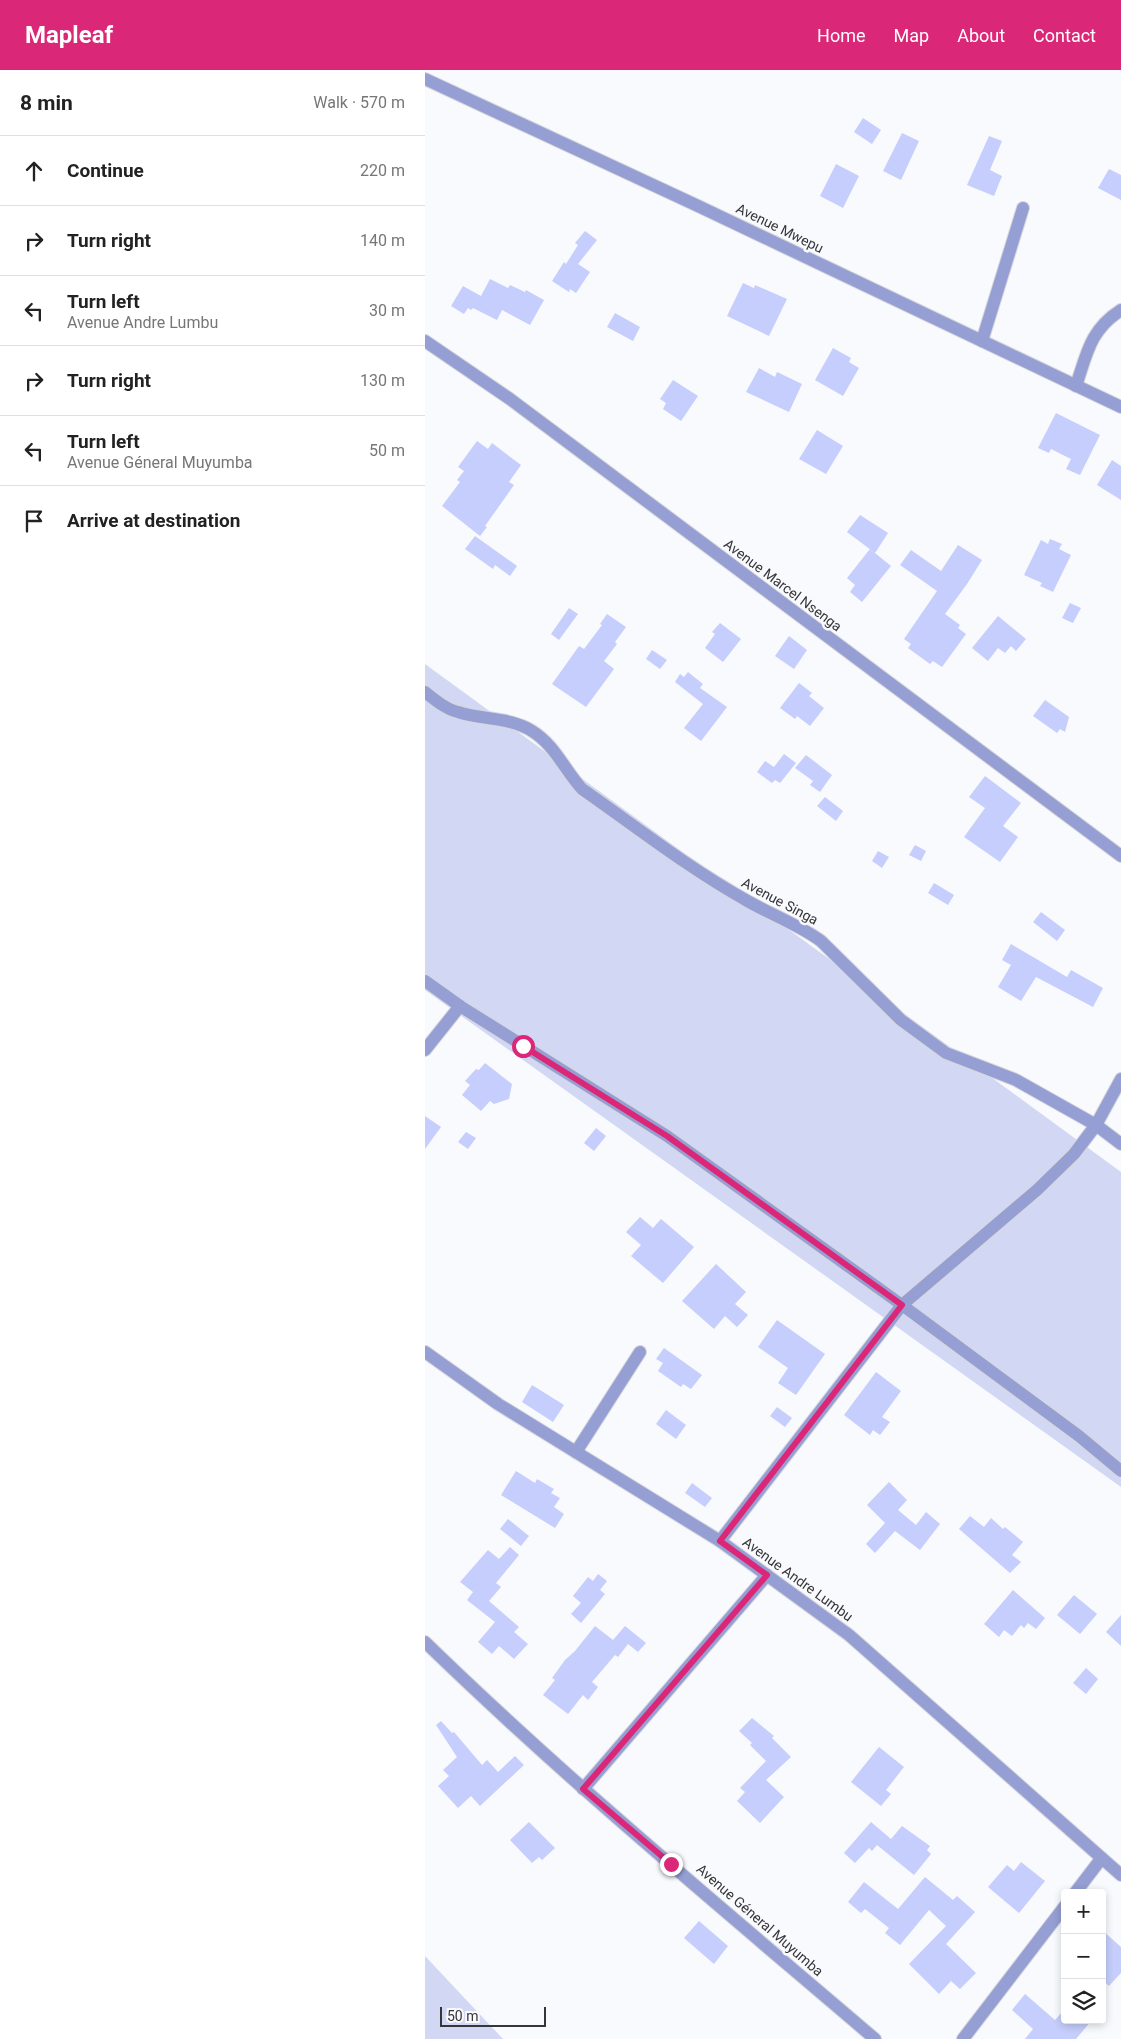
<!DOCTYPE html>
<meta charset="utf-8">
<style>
:root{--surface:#fff;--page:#f6f6f6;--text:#222;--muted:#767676;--line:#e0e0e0;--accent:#db2777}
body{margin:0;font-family:Roboto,sans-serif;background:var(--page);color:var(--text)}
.controls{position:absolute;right:15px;bottom:15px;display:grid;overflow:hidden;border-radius:5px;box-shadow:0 2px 8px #0003}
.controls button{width:45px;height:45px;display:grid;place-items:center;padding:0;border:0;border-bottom:1px solid var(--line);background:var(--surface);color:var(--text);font:25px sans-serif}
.scale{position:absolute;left:15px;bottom:12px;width:106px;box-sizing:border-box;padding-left:5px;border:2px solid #363639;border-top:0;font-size:14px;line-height:18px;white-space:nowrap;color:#363639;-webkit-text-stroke:4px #f9fafe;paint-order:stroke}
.stop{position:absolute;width:15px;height:15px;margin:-11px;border:4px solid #db2777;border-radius:50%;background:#fff}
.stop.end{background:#db2777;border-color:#fff;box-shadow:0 1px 5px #0008}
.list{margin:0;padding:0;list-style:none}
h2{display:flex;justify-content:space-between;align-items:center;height:65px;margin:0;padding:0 20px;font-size:21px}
h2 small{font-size:16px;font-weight:400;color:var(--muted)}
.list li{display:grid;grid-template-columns:32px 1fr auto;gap:15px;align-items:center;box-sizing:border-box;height:70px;padding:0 20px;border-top:1px solid var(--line)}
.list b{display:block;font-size:19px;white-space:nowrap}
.list p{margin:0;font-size:16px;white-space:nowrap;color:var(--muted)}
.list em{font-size:16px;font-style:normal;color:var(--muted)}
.icon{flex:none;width:28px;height:28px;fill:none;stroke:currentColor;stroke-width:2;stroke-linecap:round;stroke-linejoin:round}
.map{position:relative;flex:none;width:696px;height:1969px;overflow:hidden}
header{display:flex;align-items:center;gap:30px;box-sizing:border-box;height:70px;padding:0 25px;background:var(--accent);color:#fff}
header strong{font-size:24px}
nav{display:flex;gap:28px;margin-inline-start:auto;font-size:18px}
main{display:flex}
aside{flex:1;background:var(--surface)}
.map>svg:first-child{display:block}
</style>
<header>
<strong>Mapleaf</strong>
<nav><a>Home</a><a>Map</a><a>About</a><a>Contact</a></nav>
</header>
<main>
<aside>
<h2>8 min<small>Walk · 570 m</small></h2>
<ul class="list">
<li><svg class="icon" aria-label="ahead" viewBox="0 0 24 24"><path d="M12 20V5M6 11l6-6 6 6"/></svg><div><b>Continue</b></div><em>220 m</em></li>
<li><svg class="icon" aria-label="right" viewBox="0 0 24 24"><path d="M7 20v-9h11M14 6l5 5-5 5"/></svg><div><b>Turn right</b></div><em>140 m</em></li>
<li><svg class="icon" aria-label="left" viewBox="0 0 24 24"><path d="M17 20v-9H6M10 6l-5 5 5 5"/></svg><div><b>Turn left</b><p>Avenue Andre Lumbu</p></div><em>30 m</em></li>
<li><svg class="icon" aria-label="right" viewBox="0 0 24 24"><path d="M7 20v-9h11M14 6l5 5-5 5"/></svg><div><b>Turn right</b></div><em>130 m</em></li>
<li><svg class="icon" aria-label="left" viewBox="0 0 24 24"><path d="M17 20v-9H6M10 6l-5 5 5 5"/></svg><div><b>Turn left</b><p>Avenue Géneral Muyumba</p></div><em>50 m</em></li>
<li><svg class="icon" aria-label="arrive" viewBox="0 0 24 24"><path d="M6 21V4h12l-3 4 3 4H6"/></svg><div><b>Arrive at destination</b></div></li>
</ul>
</aside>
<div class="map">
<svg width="696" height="1969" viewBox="0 0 696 1969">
<rect width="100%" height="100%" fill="#f9fafe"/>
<g fill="#d2d8f4">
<path d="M 0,594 L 696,1102 L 696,1417 L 0,920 Z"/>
<path d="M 0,1886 L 78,1969 L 0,1969 Z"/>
</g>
<g fill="#c5cefc">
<path d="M 438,48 L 456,60 L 447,74 L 429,62 Z"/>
<path d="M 477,63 L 494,71 L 476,110 L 458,101 Z"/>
<path d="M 564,66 L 577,71 L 565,100 L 577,106 L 569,126 L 542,115 Z"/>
<path d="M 411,94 L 434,106 L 418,138 L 395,126 Z"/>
<path d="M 684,99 L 696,105 L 696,130 L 673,118 Z"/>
<path d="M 160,161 L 172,170 L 153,194 L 165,202 L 151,223 L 145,219 L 144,222 L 127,211 L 139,192 L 141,194 L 153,175 L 150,173 Z"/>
<path d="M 65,209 L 83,218 L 85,215 L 100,222 L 101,220 L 119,230 L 105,255 L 77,240 L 72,250 L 48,238 L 46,240 L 43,238 L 39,244 L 26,236 L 38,216 L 56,226 Z"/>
<path d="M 318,213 L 329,218 L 330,215 L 362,229 L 344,266 L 302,246 Z"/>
<path d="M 190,243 L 215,257 L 208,271 L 182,257 Z"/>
<path d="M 408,278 L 426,288 L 424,292 L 434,298 L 418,326 L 390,310 Z"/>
<path d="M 334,298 L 350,307 L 352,302 L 377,314 L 364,342 L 321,322 Z"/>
<path d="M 248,310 L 273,326 L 256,351 L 238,339 L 241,333 L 235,329 Z"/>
<path d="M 631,343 L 675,365 L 655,405 L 641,399 L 646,389 L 626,379 L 624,383 L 613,378 Z"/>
<path d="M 392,360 L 418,376 L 401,404 L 374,389 Z"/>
<path d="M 52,371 L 63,379 L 67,373 L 96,395 L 84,412 L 89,415 L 60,456 L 62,457 L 55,466 L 17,436 L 35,412 L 32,410 L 39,401 L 33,397 Z"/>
<path d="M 687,390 L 696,396 L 696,430 L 672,415 Z"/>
<path d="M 435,445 L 463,463 L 450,483 L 422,462 Z"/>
<path d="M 50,466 L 92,496 L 85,506 L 70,495 L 68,499 L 40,479 Z"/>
<path d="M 625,469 L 637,474 L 634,479 L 646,485 L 628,522 L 615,516 L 617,513 L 599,505 L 616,470 L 623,474 Z"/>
<path d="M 533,475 L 557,490 L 542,514 L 520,544 L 535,555 L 533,558 L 541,564 L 517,597 L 508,591 L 505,594 L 483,578 L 486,574 L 479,569 L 512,521 L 475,495 L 486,480 L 516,501 Z"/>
<path d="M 445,479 L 466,496 L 437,532 L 425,522 L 430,515 L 422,508 Z"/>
<path d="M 645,533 L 656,538 L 648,553 L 637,548 Z"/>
<path d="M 144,538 L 153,544 L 134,570 L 126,564 Z"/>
<path d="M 182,544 L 201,557 L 190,572 L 192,574 L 179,591 L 189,599 L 161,637 L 127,614 L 154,576 L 159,579 L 177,555 L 175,554 Z"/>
<path d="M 573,546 L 601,569 L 591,581 L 586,576 L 580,583 L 573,578 L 563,591 L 547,578 Z"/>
<path d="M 295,553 L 316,569 L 298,592 L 280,578 L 290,564 L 287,562 Z"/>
<path d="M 364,566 L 382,580 L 369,599 L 350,586 Z"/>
<path d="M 227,580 L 242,590 L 235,599 L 221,589 Z"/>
<path d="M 263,602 L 278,614 L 275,618 L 302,637 L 276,671 L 259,658 L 278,634 L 250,612 L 255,604 L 259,607 Z"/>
<path d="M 374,613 L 387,623 L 384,626 L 399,638 L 385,656 L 372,646 L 370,649 L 355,638 Z"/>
<path d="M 620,630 L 644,647 L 640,662 L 635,659 L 632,663 L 608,646 Z"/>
<path d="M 359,684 L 371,693 L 355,713 L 350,710 L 347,713 L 332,702 L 340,691 L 349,697 Z"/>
<path d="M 381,685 L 407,705 L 395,722 L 385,715 L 388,711 L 370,698 Z"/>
<path d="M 560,706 L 596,733 L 578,756 L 593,767 L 575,792 L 539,767 L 560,738 L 544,727 Z"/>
<path d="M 400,727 L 418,741 L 411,751 L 392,736 Z"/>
<path d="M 490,775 L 501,781 L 496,791 L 484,785 Z"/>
<path d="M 453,781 L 464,787 L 457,798 L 447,791 Z"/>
<path d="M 509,813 L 529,825 L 523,835 L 503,823 Z"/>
<path d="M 616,842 L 640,860 L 632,871 L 608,852 Z"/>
<path d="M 586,874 L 642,907 L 646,900 L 678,918 L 668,937 L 611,907 L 596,931 L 573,917 L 586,895 L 577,890 Z"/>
<path d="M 60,993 L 87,1014 L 84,1029 L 69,1034 L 65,1031 L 56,1041 L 37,1025 L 45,1015 L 40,1011 L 51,999 L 54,1000 Z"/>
<path d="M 0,1046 L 16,1057 L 0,1079 Z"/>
<path d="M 171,1058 L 181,1066 L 169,1081 L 159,1073 Z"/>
<path d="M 41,1062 L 51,1068 L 43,1079 L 33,1072 Z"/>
<path d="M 215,1147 L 228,1158 L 236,1149 L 269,1177 L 238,1213 L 206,1186 L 216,1175 L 201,1162 Z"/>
<path d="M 291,1194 L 321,1222 L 310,1234 L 323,1245 L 312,1257 L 300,1246 L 289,1259 L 257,1231 Z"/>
<path d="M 352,1250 L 400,1284 L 371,1325 L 353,1313 L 363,1298 L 333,1277 Z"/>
<path d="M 239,1278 L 277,1305 L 266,1319 L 258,1314 L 256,1317 L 233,1301 L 238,1293 L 231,1289 Z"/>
<path d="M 451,1302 L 476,1321 L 457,1347 L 465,1352 L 455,1365 L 448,1360 L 445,1365 L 419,1345 Z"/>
<path d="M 107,1315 L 139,1335 L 128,1352 L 97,1332 Z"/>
<path d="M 352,1337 L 367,1348 L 360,1357 L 345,1346 Z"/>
<path d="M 241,1340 L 261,1355 L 251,1369 L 231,1354 Z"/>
<path d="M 91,1401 L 110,1413 L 112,1409 L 129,1419 L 126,1423 L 135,1428 L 129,1437 L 139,1444 L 130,1458 L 76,1425 Z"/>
<path d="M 464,1412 L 482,1430 L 473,1440 L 491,1455 L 501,1442 L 515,1454 L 495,1480 L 470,1461 L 450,1483 L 441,1474 L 460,1453 L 442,1435 Z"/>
<path d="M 267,1413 L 287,1428 L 280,1437 L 260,1423 Z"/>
<path d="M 545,1446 L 559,1457 L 566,1448 L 578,1459 L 580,1457 L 598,1472 L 587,1485 L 596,1492 L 585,1503 L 534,1459 Z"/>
<path d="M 83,1449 L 104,1466 L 96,1476 L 75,1459 Z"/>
<path d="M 85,1477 L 94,1485 L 71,1513 L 76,1517 L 64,1531 L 94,1557 L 89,1562 L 103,1574 L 89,1589 L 74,1576 L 67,1584 L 53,1572 L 70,1552 L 42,1530 L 48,1522 L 35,1512 L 63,1480 L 74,1489 Z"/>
<path d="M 173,1504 L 182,1511 L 175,1520 L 180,1524 L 156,1553 L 146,1544 L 156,1533 L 148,1526 L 163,1507 L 168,1511 Z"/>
<path d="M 588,1520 L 620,1548 L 611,1559 L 603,1553 L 599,1558 L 596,1555 L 587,1566 L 579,1560 L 574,1567 L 559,1554 Z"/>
<path d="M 649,1525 L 672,1544 L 655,1564 L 632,1545 Z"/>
<path d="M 696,1545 L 696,1576 L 681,1562 Z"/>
<path d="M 170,1556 L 188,1570 L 200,1556 L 221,1573 L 213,1582 L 203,1574 L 193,1587 L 190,1585 L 167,1612 L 173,1617 L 163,1630 L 158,1625 L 143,1644 L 118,1625 L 130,1610 L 127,1608 L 140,1590 L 150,1581 Z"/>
<path d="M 661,1598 L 673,1609 L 661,1624 L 648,1613 Z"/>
<path d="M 327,1648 L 349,1666 L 347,1668 L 366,1687 L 341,1710 L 359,1727 L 335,1753 L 312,1731 L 320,1722 L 315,1718 L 341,1691 L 325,1675 L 327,1673 L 314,1661 Z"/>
<path d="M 16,1651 L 27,1663 L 29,1662 L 57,1695 L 62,1690 L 73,1702 L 90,1686 L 99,1695 L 55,1736 L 46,1726 L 33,1738 L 13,1716 L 24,1706 L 18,1700 L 32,1687 L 11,1655 Z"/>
<path d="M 454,1677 L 479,1697 L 461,1720 L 466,1724 L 456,1736 L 426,1712 Z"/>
<path d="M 104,1752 L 130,1778 L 117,1790 L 114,1787 L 107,1793 L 85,1770 Z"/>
<path d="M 446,1752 L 466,1769 L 477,1756 L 505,1776 L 502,1780 L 506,1784 L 489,1805 L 452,1775 L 447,1781 L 444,1778 L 430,1793 L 419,1783 Z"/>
<path d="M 596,1792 L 620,1811 L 594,1843 L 563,1817 L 582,1795 L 589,1801 Z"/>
<path d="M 500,1807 L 528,1830 L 532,1826 L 550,1842 L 521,1874 L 551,1903 L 535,1919 L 526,1911 L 514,1924 L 484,1894 L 521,1856 L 504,1840 L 475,1875 L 460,1863 L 464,1858 L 440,1839 L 436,1843 L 423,1832 L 439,1812 L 473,1839 Z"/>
<path d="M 274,1851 L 303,1876 L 289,1894 L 259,1868 Z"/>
<path d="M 677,1860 L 696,1877 L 696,1903 L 684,1916 L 677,1910 Z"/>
<path d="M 600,1924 L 630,1950 L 640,1939 L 640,1950 L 667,1950 L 651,1969 L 600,1969 L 608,1959 L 587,1940 Z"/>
</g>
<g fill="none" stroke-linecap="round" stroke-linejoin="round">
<g stroke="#d6d7db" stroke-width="14">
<g id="minor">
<path d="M 0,9 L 271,135 L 696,337"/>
<path d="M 0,271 L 85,329 L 696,786"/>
<path d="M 557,271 L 598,138"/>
<path d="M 651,316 C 662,283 665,260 696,240"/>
<path d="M 0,622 C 10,630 21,639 33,642 C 57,650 85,647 107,661 C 130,675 140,701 157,719 C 210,756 262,797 319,829 C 344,844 373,854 396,871 L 476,950 L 521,983 L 591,1010 L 671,1055 L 696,1074"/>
<path d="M 0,911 L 35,936 L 242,1066 L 477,1235 L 654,1366 L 696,1401"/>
<path d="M 0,980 L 35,936"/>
<path d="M 0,1282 L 73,1334 L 295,1471 L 424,1565 L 696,1805"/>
<path d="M 151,1382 L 215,1282"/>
<path d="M 295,1471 L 477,1235 L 612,1120 L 649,1084 L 671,1055 L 696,1009"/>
<path d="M 0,1572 C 144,1712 298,1839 450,1969"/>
<path d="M 158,1719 L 342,1505"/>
<path d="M 650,1823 L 676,1789"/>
<path d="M 538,1969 L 640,1836"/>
</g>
</g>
<use href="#minor" stroke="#959fd3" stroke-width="12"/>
</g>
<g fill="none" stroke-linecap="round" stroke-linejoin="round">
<path stroke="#db2777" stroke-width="6" d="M 98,976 L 242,1066 L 477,1235 L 295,1471 L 342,1505 L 158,1719 L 246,1794"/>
</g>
<g text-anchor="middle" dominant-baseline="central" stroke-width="5" stroke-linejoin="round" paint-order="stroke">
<g font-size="14" fill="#363639" stroke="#f9fafe">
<text transform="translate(355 158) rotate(26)">Avenue Mwepu</text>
<text transform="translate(358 515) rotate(37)">Avenue Marcel Nsenga</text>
<text transform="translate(355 831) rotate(28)">Avenue Singa</text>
<text transform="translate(373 1509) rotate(36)">Avenue Andre Lumbu</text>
<text transform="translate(335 1850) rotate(41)">Avenue Géneral Muyumba</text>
</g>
</g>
</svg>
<div class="controls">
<button>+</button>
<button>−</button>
<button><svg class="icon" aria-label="layers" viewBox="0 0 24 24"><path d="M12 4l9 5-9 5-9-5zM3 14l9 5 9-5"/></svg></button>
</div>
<div class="scale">50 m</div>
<div class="stop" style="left:98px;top:976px"></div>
<div class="stop end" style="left:246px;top:1794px"></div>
</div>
</main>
